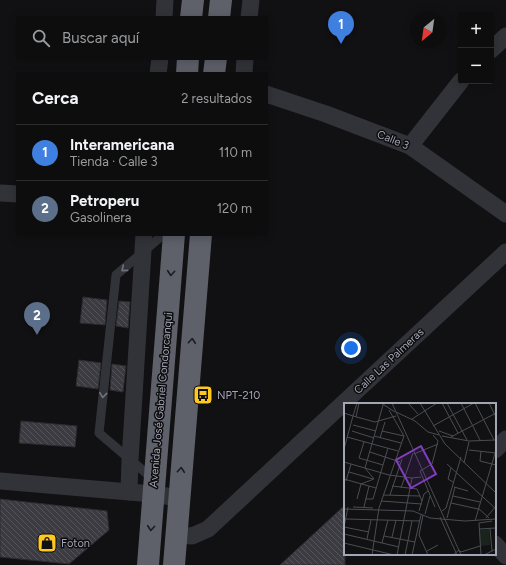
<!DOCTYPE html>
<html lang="es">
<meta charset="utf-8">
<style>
:root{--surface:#0d0d0e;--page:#161617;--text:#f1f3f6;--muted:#9a9c9e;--line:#2d2d2e;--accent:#fdc81f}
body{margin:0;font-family:Figtree,sans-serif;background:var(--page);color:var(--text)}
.controls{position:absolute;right:12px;top:12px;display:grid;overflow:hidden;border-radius:4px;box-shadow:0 2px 10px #0003}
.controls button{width:36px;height:36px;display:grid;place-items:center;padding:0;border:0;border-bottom:1px solid var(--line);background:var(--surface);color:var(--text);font:20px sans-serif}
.compass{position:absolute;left:410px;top:12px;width:36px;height:36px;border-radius:50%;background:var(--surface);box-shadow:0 2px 10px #0003;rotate:209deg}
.you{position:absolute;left:351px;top:348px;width:14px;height:14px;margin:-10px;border:3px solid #fff;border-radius:50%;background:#1a73e8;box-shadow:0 0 0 6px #1a73e833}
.badge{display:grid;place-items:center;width:26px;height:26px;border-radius:50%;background:var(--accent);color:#fff;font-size:13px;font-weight:700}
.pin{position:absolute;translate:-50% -33px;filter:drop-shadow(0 1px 2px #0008)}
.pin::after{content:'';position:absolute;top:21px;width:14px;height:12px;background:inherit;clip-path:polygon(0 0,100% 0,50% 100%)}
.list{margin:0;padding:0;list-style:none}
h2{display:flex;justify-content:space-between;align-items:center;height:52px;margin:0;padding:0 16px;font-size:17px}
h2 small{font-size:13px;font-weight:400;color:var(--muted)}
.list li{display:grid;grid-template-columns:26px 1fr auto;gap:12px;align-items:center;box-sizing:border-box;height:56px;padding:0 16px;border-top:1px solid var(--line)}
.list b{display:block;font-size:15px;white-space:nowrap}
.list p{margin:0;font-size:13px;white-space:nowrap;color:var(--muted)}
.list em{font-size:13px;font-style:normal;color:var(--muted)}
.icon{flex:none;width:22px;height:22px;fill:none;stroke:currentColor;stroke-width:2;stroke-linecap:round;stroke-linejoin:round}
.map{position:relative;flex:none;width:506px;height:565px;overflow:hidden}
.search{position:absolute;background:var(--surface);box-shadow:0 2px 10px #0003;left:16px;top:16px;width:252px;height:44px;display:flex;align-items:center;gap:10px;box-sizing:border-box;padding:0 14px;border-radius:4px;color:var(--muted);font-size:15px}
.panel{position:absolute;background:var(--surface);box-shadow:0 2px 10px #0003;left:16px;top:72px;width:252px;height:164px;border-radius:4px}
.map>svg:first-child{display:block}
</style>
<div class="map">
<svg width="506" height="565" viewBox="0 0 506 565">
<defs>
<pattern id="building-back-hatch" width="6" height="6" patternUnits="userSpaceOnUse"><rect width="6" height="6" fill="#3c3b41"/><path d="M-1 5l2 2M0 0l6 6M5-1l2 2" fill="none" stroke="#55545a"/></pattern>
</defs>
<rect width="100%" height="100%" fill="#111113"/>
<g fill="url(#building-back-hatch)" stroke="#2c2b2f">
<path d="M 83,297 L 107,300 L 105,325 L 80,323 Z"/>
<path d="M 119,301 L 130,302 L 128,328 L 116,326 Z"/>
<path d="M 79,360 L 101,363 L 98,389 L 76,386 Z"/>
<path d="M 112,364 L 126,366 L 123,392 L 110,390 Z"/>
<path d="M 21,421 L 77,426 L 75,447 L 19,443 Z"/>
<path d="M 0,499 L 107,511 L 109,530 L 69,564 L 0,557 Z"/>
<path d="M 345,505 L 345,565 L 280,565 Z"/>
</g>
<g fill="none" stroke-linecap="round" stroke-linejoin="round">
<path stroke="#323338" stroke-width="9" d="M 153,479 L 99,433 L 116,275 L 164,234"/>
<g stroke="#323338" stroke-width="17">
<path d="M 164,18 L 165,0"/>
<path d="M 249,18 L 251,0"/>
<path d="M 491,50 L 506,36"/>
<path d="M 158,74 L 160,58"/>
<path d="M 244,74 L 245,58"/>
<path d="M 266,94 L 326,114 L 410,146 L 506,214"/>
<path d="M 410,146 L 461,81"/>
<path d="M 0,193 L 18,194"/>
<path d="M 495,450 L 506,439"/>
<path d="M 0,481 L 153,494 L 179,498"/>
<path d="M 129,492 L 130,460 L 144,234"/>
<path d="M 177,535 L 192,536 L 208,529 L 506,252"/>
<path d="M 495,544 L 506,556"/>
</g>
<g stroke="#5e606a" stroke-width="22">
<path d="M 191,18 L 193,0"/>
<path d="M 219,18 L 221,0"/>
<path d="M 187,74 L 188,58"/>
<path d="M 214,74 L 216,58"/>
<path d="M 148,565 L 174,234"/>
<path d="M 174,565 L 201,234"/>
</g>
</g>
<defs><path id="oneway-chevron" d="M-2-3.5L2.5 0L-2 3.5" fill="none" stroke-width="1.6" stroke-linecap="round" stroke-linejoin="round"/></defs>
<g stroke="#70727d">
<use href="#oneway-chevron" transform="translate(124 269) rotate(140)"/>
<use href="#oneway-chevron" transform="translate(103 395) rotate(96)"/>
</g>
<g stroke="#1d1d20">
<use href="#oneway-chevron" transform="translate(171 273) rotate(95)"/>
<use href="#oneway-chevron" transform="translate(192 341) rotate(-85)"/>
<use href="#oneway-chevron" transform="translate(181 470) rotate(-85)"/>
<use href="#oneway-chevron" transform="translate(151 528) rotate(95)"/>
</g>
<defs>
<g id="bus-square" transform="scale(1)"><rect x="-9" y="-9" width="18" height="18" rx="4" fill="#fdc81f" stroke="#0d0c0e"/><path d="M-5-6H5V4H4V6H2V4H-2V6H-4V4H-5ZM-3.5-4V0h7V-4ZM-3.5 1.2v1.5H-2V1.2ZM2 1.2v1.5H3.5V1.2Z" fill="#111"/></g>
<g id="shop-square" transform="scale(1)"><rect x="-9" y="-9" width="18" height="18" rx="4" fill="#fdc81f" stroke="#0d0c0e"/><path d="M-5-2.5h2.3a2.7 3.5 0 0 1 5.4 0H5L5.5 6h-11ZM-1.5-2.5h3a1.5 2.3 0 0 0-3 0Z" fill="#111"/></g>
</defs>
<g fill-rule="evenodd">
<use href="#bus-square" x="203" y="395"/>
<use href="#shop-square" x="47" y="543"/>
</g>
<g text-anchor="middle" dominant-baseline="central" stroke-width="3" stroke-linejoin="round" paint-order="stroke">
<g font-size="11" fill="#a2a6b5" stroke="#0d0c0e">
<text transform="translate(393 140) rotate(22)">Calle 3</text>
<text transform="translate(389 361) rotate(-43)">Calle Las Palmeras</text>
<text transform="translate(161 400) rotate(-85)">Avenida José Gabriel Condorcanqui</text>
</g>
<g font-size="11" fill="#a2a6b5" stroke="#0d0c0e" text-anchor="start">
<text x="217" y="395">NPT-210</text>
<text x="61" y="543">Foton</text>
</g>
</g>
<g transform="translate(344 403)">
<rect width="152" height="152" fill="#111113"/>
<path d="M 145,126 L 146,142 L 136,143 L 135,127 Z" fill="#1b231d"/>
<path fill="none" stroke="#4b4d54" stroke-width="1" d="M 37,0 L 51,9M 48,0 L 117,152M 64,0 L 74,11M 76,0 L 101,41 L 152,90M 98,0 L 114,30M 103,0 L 123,37M 117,0 L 136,37M 131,0 L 150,37M 145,0 L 152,14M 52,9 L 71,18 L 84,29 L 95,32M 0,10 L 9,13 L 13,0M 12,14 L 15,0M 68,16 L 93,0M 9,22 L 32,28M 89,23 L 130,0M 8,28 L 30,35M 38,28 L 60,33M 95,28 L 109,33M 89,32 L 94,38 L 88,61 L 76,68 L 91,104M 30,33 L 57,40M 98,33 L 125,38 L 152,37M 3,34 L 54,48M 107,34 L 152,10M 36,35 L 41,19M 20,39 L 15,55 L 39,62M 0,46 L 9,13 L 31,19 L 52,13M 125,47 L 152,50M 137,48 L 136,58 L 152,62M 26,49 L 56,59M 70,51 L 94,41M 0,59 L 45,72 L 68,75 L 77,74M 120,60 L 125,39M 103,61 L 152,106M 107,65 L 104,76 L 109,79M 5,69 L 29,76M 0,76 L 32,85M 2,78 L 7,61M 48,83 L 73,86 L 78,98M 110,84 L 124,88M 57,85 L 69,50M 39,92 L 76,93M 46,92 L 58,56M 109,93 L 136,99M 13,96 L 17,81 L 30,76 L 21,65 L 39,2M 21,96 L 29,96 L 44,45M 37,98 L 78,101M 107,100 L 134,106M 9,104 L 29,105M 20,104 L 25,83M 134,105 L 145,115M 0,106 L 69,108 L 86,115 L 121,118 L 152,116M 75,108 L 80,91 L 84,88M 98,108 L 102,105 L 117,54M 81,111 L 86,93M 79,112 L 75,132 L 84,152M 96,114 L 113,152M 103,115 L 111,84M 142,115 L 152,103M 2,116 L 76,118M 131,118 L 152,47M 0,124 L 25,129M 0,124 L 4,104M 135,126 L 152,125M 146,126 L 148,148M 0,131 L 55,144M 40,133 L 71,139M 48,134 L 52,117M 23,136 L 27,117M 0,140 L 50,152M 38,140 L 44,117M 83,148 L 94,142M 28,152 L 35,105 L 60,33 L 45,7M 53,152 L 68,75M 61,152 L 68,118M 68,152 L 77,112M 109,152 L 115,147 L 117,149 L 136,143M 137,152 L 135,120 L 148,118M 140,152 L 152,146"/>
<path fill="#813ebe" fill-opacity="0.15" stroke="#813ebe" stroke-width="2" d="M 77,43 L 92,71 L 67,85 L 52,57 Z"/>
<rect width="152" height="152" fill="none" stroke="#a2a6b5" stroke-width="2"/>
</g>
</svg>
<div class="controls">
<button>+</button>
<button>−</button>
</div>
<svg class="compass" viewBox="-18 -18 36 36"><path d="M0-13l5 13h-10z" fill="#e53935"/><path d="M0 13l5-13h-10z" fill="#9a9c9e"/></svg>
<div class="you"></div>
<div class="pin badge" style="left:341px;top:44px;background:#3f7fe0">1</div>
<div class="pin badge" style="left:37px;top:335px;background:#5c6f8a">2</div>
<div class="search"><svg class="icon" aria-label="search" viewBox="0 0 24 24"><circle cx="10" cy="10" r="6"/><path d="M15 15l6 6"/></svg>Buscar aquí</div>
<section class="panel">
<h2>Cerca<small>2 resultados</small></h2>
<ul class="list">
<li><span class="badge" style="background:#3f7fe0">1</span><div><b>Interamericana</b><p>Tienda · Calle 3</p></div><em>110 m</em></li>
<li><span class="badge" style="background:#5c6f8a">2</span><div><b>Petroperu</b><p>Gasolinera</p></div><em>120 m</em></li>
</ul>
</section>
</div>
